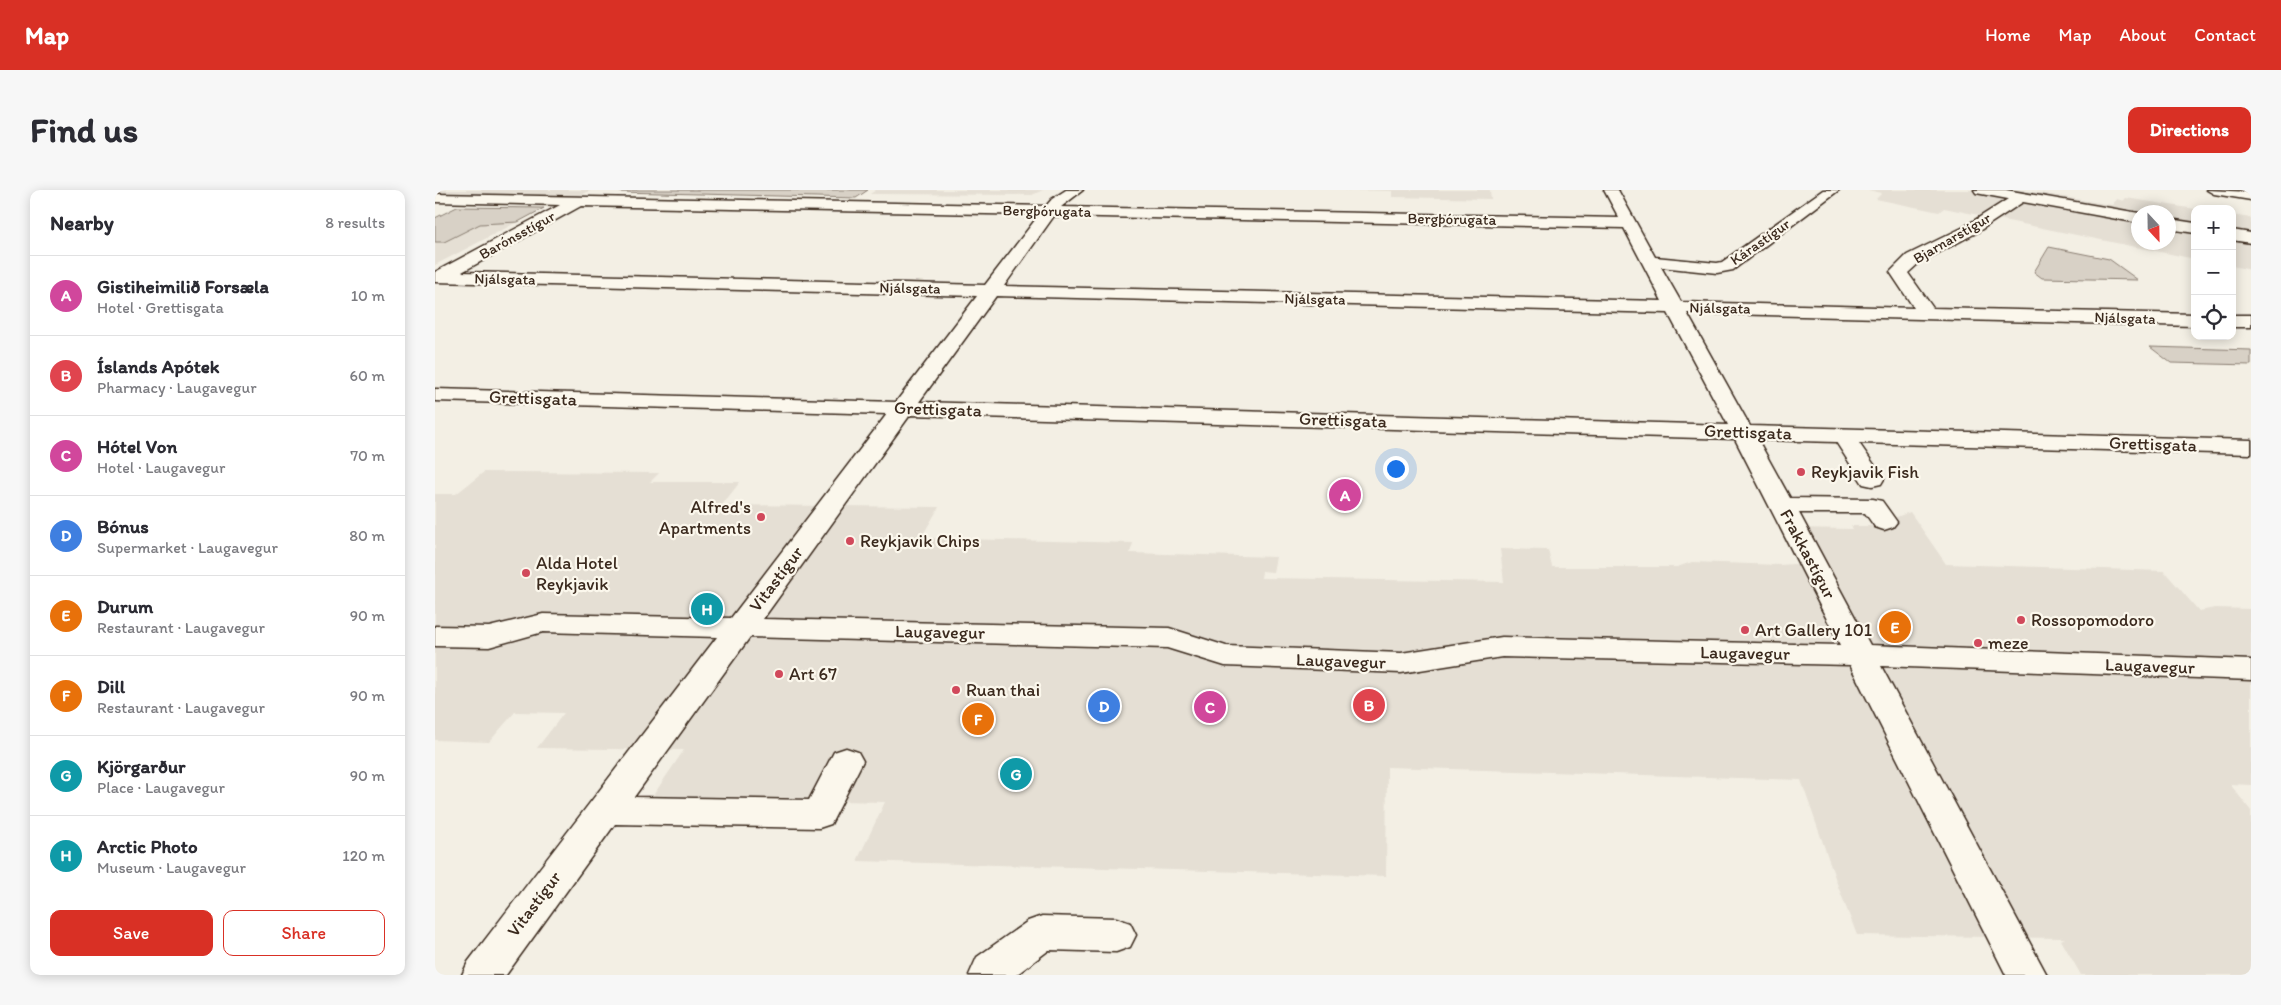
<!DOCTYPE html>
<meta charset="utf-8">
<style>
:root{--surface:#fff;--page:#f7f7f7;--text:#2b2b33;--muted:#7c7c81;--line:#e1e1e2;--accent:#d93025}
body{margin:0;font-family:Itim,sans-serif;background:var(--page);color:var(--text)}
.controls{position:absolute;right:15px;top:15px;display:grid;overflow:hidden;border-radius:10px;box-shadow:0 2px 12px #0003}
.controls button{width:45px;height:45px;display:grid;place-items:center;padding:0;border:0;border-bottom:1px solid var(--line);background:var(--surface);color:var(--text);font:25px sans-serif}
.compass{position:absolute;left:1696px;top:15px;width:45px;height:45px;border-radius:50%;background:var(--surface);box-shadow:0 2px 12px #0003;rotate:158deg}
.you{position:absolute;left:960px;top:278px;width:18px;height:18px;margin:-12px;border:4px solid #fff;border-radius:50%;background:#1a73e8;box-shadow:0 0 0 8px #1a73e833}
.badge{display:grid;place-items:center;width:32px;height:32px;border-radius:50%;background:var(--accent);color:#fff;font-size:16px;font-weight:700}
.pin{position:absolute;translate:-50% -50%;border:2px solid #fff;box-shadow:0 1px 5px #0006}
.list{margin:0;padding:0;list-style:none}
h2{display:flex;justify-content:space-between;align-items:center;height:65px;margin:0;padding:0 20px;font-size:21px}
h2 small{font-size:16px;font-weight:400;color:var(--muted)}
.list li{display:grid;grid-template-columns:32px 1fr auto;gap:15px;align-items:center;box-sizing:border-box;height:80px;padding:0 20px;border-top:1px solid var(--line)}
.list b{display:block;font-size:19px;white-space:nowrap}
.list p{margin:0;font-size:16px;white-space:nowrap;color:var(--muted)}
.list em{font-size:16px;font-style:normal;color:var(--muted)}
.actions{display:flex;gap:10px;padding:15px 20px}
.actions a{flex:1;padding:11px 0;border:1px solid var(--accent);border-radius:10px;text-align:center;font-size:18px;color:var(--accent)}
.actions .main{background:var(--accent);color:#fff}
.icon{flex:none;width:28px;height:28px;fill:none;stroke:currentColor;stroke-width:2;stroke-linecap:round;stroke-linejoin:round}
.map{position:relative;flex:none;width:1816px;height:785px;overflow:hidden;border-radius:10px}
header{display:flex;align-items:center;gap:30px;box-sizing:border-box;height:70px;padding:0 25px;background:var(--accent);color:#fff}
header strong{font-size:24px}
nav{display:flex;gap:28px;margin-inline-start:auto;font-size:18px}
.intro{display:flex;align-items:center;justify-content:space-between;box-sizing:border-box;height:120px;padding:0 30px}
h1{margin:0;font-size:35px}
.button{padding:12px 22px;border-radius:10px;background:var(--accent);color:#fff;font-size:18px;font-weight:700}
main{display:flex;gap:30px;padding:0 30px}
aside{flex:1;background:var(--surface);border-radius:10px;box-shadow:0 2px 12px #0003}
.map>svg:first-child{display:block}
</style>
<header>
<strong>Map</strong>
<nav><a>Home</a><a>Map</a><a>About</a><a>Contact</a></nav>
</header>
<div class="intro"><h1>Find us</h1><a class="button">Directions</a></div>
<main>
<aside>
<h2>Nearby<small>8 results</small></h2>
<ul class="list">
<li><span class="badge" style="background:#d1479c">A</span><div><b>Gistiheimilið Forsæla</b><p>Hotel · Grettisgata</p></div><em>10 m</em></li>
<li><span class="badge" style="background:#e0444e">B</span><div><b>Íslands Apótek</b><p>Pharmacy · Laugavegur</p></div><em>60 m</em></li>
<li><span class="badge" style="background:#d1479c">C</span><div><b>Hótel Von</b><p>Hotel · Laugavegur</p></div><em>70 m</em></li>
<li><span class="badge" style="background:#3f7fe0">D</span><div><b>Bónus</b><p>Supermarket · Laugavegur</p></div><em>80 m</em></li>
<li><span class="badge" style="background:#e8710a">E</span><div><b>Durum</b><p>Restaurant · Laugavegur</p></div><em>90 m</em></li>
<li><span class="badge" style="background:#e8710a">F</span><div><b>Dill</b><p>Restaurant · Laugavegur</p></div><em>90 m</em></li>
<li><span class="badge" style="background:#0f9aa8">G</span><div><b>Kjörgarður</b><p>Place · Laugavegur</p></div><em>90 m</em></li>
<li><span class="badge" style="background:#0f9aa8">H</span><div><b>Arctic Photo</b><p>Museum · Laugavegur</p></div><em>120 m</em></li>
</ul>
<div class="actions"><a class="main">Save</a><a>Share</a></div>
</aside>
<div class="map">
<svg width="1816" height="785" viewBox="0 0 1816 785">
<rect width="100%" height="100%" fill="#f3efe4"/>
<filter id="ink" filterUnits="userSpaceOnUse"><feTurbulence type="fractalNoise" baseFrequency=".02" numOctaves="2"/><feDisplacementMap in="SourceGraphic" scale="10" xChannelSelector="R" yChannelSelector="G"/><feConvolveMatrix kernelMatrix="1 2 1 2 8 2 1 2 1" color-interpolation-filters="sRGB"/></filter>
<g filter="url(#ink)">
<g fill="#e5dfd4" fill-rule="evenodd">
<path d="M 0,0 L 156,0 L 143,7 L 0,4 Z"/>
<path d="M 441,0 L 608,0 L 597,5 L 435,4 Z"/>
<path d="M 908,0 L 1055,0 L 1056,9 L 957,7 L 957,1 Z"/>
<path d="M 1433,0 L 1587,0 L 1677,15 L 1682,9 L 1688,11 L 1691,8 L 1760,19 L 1760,69 L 1509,18 L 1504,22 L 1441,9 L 1447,3 ZM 1704,22 L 1734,22 L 1734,52 L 1704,52 Z"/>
<path d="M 22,17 L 109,18 L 0,75 L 0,28 Z"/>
<path d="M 1797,25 L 1816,28 L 1816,80 L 1797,76 Z"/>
<path d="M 49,282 L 224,283 L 215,292 L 305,292 L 287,315 L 504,317 L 486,348 L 698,353 L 695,363 L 841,367 L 838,382 L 827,381 L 826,388 L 1069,392 L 1065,359 L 1113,360 L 1117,377 L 1242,377 L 1257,372 L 1345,375 L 1372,373 L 1354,338 L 1418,339 L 1416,336 L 1437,336 L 1475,322 L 1511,374 L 1729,381 L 1764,421 L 1780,418 L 1816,419 L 1816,595 L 1795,594 L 1816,621 L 1816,785 L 1646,785 L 1626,750 L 1630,748 L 1422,745 L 1404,699 L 1366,590 L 952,577 L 951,686 L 422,671 L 450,612 L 217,607 L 249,560 L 102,558 L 129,523 L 80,522 L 54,552 L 0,550 L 0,304 L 21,304 Z"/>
</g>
<g fill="#d8d1c6" stroke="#8a7e72">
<path d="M 189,0 L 433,0 L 421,8 L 185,2 Z"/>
<path d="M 22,17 L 109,18 L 83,32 L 45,34 L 9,52 L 0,52 L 0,28 Z"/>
<path d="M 1614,57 L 1674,69 L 1703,90 L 1607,88 L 1599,82 Z"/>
<path d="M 1715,157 L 1816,160 L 1816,175 L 1736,173 Z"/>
</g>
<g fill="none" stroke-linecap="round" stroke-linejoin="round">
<g stroke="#3b2a1e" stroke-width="3">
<g id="minor">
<path d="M 631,0 L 648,0 L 626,17 L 1184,28 L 1169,0 L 1183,0 L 1220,67 L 1282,73 L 1287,72 L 1388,0 L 1404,0 L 1298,80 L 1282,83 L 1226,77 L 1246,112 L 1479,118 L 1455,82 L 1472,65 L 1529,37 L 1573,9 L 1541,3 L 1539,0 L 1571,0 L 1704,23 L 1704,33 L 1588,12 L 1541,43 L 1484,73 L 1473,83 L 1498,118 L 1760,124 L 1760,136 L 1252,123 L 1315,236 L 1816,250 L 1816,264 L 1424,253 L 1449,289 L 1446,294 L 1437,296 L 1428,294 L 1401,252 L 1323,250 L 1355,308 L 1438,309 L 1447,311 L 1462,332 L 1458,337 L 1449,340 L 1440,337 L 1430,323 L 1364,323 L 1435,455 L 1816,470 L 1816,490 L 1446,476 L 1612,785 L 1571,785 L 1415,475 L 1067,467 L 966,483 L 790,476 L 732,458 L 315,447 L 199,607 L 374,610 L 399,562 L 411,558 L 423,562 L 428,571 L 396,634 L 384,638 L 180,634 L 71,785 L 27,785 L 33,772 L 282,447 L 108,442 L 54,457 L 0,456 L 0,436 L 54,437 L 108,424 L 296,428 L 452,224 L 0,211 L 0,199 L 461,212 L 542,106 L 0,92 L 0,82 L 125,15 L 0,12 L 0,4 L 611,16 L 617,9 ZM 146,16 L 604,25 L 550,95 L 27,82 ZM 619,26 L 1189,38 L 1227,111 L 569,96 ZM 561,106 L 1233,123 L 1293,235 L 484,212 ZM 475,225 L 1300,249 L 1405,455 L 1067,447 L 966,463 L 791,456 L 734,438 L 328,429 Z"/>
<path d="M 1772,0 L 1816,2 L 1816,10 L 1779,4 Z"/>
<path d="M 1734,29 L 1760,33 L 1760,43 L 1734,39 Z"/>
<path d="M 1797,40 L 1816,43 L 1816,53 L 1797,50 Z"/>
<rect x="1797" y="125" width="19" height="12"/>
<path d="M 607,726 L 681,728 L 695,733 L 701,745 L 695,757 L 681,762 L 614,760 L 581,785 L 534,785 L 542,767 L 593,731 Z"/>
</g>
</g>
<use href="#minor" fill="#fbf7ec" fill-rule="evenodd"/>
</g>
</g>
<g fill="#d1495b" stroke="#fbf7ec" stroke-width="2">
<circle cx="1366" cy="282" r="5"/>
<circle cx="326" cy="327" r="5"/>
<circle cx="415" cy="351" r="5"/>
<circle cx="91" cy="383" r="5"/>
<circle cx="1586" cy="430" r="5"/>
<circle cx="1310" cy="440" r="5"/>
<circle cx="1543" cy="453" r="5"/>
<circle cx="344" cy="484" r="5"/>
<circle cx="521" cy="500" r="5"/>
</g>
<g text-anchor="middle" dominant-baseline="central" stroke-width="4.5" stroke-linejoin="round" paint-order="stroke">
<g font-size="15" fill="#3b2a1e" stroke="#fbf7ec">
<text transform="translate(612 21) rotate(1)">Bergþórugata</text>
<text transform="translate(1017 29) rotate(1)">Bergþórugata</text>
<text transform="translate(82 45) rotate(-29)">Barónsstígur</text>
<text transform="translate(1517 48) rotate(-30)">Bjarnarstígur</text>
<text transform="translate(1325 52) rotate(-35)">Kárastígur</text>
<text transform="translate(70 89) rotate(1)">Njálsgata</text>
<text transform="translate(475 98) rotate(1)">Njálsgata</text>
<text transform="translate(880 109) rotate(1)">Njálsgata</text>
<text transform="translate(1285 118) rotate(1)">Njálsgata</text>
<text transform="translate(1690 128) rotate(2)">Njálsgata</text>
</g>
<g font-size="18" fill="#3b2a1e" stroke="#fbf7ec">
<text transform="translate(98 208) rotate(2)">Grettisgata</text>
<text transform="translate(503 219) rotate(2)">Grettisgata</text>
<text transform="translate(908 230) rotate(2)">Grettisgata</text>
<text transform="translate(1313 242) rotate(2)">Grettisgata</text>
<text transform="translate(1718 254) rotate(2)">Grettisgata</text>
<text transform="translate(1373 364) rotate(62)">Frakkastígur</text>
<text transform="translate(341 389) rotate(-53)">Vitastígur</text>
<text transform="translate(505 442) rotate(1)">Laugavegur</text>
<text transform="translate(1310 463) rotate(1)">Laugavegur</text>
<text transform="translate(906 471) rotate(2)">Laugavegur</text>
<text transform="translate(1715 476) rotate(2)">Laugavegur</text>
<text transform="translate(99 714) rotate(-53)">Vitastígur</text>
</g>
<g font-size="18" fill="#3b2a1e" stroke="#fbf7ec" text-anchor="start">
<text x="1376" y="282">Reykjavik Fish</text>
<text x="316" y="317" text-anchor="end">Alfred's<tspan x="316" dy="21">Apartments</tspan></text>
<text x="425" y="351">Reykjavik Chips</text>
<text x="101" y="373">Alda Hotel<tspan x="101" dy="21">Reykjavik</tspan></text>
<text x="1596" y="430">Rossopomodoro</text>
<text x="1320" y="440">Art Gallery 101</text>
<text x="1553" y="453">meze</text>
<text x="354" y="484">Art 67</text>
<text x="531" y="500">Ruan thai</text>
</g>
</g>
</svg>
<div class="controls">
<button>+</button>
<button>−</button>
<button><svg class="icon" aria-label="locate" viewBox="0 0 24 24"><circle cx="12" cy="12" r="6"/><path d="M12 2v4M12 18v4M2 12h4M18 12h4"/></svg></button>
</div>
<svg class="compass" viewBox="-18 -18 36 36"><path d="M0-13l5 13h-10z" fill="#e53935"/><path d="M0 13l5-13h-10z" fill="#7c7c81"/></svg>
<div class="you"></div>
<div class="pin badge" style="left:910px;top:305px;background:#d1479c">A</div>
<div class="pin badge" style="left:934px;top:515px;background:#e0444e">B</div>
<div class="pin badge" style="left:775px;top:517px;background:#d1479c">C</div>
<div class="pin badge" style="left:669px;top:516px;background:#3f7fe0">D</div>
<div class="pin badge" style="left:1460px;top:437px;background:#e8710a">E</div>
<div class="pin badge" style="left:543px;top:529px;background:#e8710a">F</div>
<div class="pin badge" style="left:581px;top:584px;background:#0f9aa8">G</div>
<div class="pin badge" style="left:272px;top:419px;background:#0f9aa8">H</div>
</div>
</main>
